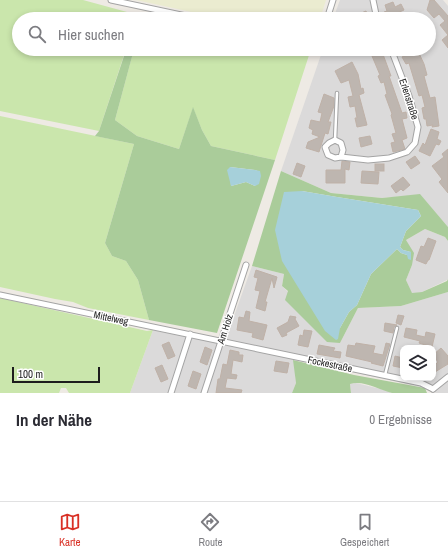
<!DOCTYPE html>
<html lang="de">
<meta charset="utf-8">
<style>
:root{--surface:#fff;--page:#f2f2f3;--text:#2b2b33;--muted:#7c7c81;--line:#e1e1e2;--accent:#d93025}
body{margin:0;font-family:"Archivo Narrow",sans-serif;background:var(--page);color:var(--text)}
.controls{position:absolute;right:12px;bottom:12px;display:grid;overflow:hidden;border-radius:8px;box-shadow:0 2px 6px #0003}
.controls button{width:36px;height:36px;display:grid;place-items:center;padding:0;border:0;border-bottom:1px solid var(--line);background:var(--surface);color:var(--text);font:20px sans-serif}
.scale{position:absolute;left:12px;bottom:10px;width:88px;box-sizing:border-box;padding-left:4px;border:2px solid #1d1d1d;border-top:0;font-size:11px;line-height:14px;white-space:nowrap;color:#1d1d1d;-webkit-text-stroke:3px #fff;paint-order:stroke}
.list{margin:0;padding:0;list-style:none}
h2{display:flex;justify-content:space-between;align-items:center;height:52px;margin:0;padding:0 16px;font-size:17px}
h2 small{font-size:13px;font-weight:400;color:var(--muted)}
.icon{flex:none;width:22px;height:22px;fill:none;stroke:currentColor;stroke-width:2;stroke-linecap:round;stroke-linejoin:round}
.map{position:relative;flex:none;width:448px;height:393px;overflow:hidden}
.search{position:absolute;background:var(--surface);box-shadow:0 2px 6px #0003;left:12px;right:12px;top:12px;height:44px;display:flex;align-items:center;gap:10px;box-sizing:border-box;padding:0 14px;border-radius:22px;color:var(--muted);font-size:15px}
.sheet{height:108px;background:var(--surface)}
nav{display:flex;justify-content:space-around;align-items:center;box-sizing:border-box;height:56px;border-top:1px solid var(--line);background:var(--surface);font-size:11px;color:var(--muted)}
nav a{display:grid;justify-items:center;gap:2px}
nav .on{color:var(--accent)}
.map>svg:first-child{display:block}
</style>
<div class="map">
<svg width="448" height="393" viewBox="0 0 448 393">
<rect width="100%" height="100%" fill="#eeeae4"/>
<g fill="#dbdada" fill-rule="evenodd">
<path d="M 340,0 L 443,0 L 448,6 L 448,227 L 420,195 L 382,198 L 331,193 L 281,171 L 323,49 L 429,49 L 429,19 L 333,19 Z"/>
<path d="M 425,229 L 445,237 L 448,241 L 448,279 L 447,280 L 422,292 L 412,294 L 406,280 L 412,265 L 406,240 Z"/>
<path d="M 252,266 L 284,274 L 282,286 L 340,343 L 358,308 L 401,306 L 448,292 L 448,393 L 436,393 L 425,388 L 294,359 L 296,383 L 292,393 L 130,393 L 153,330 L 224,344 ZM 403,348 L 433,348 L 433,378 L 403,378 Z"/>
<path d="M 356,383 L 385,390 L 392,393 L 351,393 L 350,384 Z"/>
</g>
<path fill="#ebecd0" d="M 136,0 L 326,0 L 320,19 L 224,19 Z"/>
<g fill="#cae6ac">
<path d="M 0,0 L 83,0 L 138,15 L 136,19 L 19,19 L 19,49 L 126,49 L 99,131 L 0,111 Z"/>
<path d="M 151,15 L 172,19 L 142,19 L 143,16 Z"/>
<path d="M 134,49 L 311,49 L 275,160 L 211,146 L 202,130 L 193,108 L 179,149 L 137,136 L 115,120 Z"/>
<path d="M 0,116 L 134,144 L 105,243 L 112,256 L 126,261 L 138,280 L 149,320 L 88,308 L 73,302 L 55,299 L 0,287 Z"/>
<path d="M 0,298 L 147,331 L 153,330 L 130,393 L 69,393 L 66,388 L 61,388 L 59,393 L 0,393 Z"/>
</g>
<g fill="#aacc9a" fill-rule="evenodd">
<path d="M 126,50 L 133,53 L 115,120 L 137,136 L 179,149 L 193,107 L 202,130 L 211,146 L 275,160 L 217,333 L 149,320 L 138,280 L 126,261 L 112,256 L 105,243 L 134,144 L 95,136 L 99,131 ZM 230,167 L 255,170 L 260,172 L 255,186 L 246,182 L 231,186 Z"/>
<path d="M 281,171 L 331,193 L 382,198 L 420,194 L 448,227 L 448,241 L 445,237 L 425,229 L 406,240 L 414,253 L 412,265 L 406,280 L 412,293 L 422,292 L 447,281 L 448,279 L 448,292 L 401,306 L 358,308 L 340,343 L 327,342 L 285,300 L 288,291 L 282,286 L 284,274 L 252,266 ZM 302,191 L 337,197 L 418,210 L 421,216 L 406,231 L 400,247 L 403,250 L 411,252 L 407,255 L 401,253 L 397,249 L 371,274 L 357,305 L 349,312 L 340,328 Z"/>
<path d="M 293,360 L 354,375 L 425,388 L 427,393 C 417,393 402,393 392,393 C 379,390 364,380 350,384 L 351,393 L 292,393 L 296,383 Z"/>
</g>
<g fill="#a6d0da">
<path d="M 230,167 L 255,170 L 260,171 L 261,176 L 259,184 L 255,186 L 246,182 L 231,186 L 227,170 Z"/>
<path d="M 302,191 L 337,197 L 418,210 L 421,216 L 406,231 L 400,247 L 403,250 L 411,252 L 411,260 L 408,259 L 407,255 L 401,253 L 397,249 L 371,274 L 357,305 L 349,312 L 340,328 L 338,339 L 336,340 L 325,331 L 282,261 L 275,230 L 284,192 Z"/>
</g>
<g fill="#beb6b0" stroke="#bfb1a7">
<path d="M 430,0 L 434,0 L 448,16 L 448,35 L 440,25 L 445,21 L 439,14 L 434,18 L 427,10 Z"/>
<path d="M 393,2 L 395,7 L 401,4 L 404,10 L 395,14 L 397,19 L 387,19 L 384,12 L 387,11 L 385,5 Z"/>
<path d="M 366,11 L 369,19 L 361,19 L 359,14 Z"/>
<path d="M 343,14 L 345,19 L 331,19 Z"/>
<path d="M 448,35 L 448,48 L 442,40 Z"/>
<path d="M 372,49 L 381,49 L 391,76 L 389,76 L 402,113 L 406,112 L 407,118 L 402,119 L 407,138 L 402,140 L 405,149 L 393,152 L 391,143 L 395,142 L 392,134 L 396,133 L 391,115 L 392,114 L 385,95 L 387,94 L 384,82 L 381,83 L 378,76 L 380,75 L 372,56 L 375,55 Z"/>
<path d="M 412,49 L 417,49 L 424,64 L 427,75 L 424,76 L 430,98 L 435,97 L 439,126 L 432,127 L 433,125 L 427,126 L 426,119 L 424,119 L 422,108 L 425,107 L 422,95 L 419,96 L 409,63 L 406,64 L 402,57 L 408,54 L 407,51 Z"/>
<path d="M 352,62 L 358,74 L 361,89 L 363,88 L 364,93 L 359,95 L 367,125 L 357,127 L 355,118 L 357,118 L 355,106 L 350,107 L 348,97 L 353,96 L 349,80 L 341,83 L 335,71 Z"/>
<path d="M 324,94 L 334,98 L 334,106 L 328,122 L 331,122 L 328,134 L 325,133 L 319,152 L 306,148 L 308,142 L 320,137 L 312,134 L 313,130 L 309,128 L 311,120 L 320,122 L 322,113 L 318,112 Z"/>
<path d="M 431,129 L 439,132 L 437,139 L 441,141 L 439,145 L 436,144 L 430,156 L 419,151 L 423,143 L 425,145 Z"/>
<path d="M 370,136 L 372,144 L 361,147 L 359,138 Z"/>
<path d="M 448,149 L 448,193 L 439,182 L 442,179 L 432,166 L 444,157 L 442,154 Z"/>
<path d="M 415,156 L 420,163 L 411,169 L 406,162 Z"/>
<path d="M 342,161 L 350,162 L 349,170 L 345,169 L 345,183 L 326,183 L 326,170 L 341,170 Z"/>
<path d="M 297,163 L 305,166 L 301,177 L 293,174 Z"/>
<rect x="375" y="164" width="9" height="7"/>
<path d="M 362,171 L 379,172 L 378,184 L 361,183 Z"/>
<path d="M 403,177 L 410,185 L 403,191 L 401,189 L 396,193 L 391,186 Z"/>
<path d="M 428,238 L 436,241 L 429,260 L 428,260 L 426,264 L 416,260 L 421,246 L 424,247 Z"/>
<path d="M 256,270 L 277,277 L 274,288 L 272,278 L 265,302 L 267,302 L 265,311 L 256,308 L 260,291 L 255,290 L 258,278 L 254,277 Z"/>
<path d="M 246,311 L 250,312 L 249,321 L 267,325 L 263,340 L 252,337 L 253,333 L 237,330 L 239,317 L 244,318 Z"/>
<path d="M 398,315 L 404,316 L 401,325 L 396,323 Z"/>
<path d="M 290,316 L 296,317 L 295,319 L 299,326 L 286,333 L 287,335 L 282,337 L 277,328 L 288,322 Z"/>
<path d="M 385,323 L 397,325 L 394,327 L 393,333 L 384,331 Z"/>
<path d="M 406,328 L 417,330 L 416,335 L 425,337 L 426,332 L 435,334 L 432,347 L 419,343 L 420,341 L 404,337 Z"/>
<path d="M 304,330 L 312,331 L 308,347 L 298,345 L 300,335 L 303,336 Z"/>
<path d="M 169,342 L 175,356 L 168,359 L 162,345 Z"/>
<path d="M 356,343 L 375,346 L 373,353 L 383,355 L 386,343 L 390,344 L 383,366 L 371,363 L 372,362 L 346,356 L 348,345 L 355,346 Z"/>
<path d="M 319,345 L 335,348 L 333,351 L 341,352 L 340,358 L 317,354 Z"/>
<path d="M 205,347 L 212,350 L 207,365 L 200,362 Z"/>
<path d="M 441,348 L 448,356 L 448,364 L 435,372 L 433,370 L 433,367 L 438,362 L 433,355 Z"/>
<path d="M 230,350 L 239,352 L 239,355 L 243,355 L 242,362 L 233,360 L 231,374 L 237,375 L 236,379 L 227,378 L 225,388 L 242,390 L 241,393 L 216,393 L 218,379 L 220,379 L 223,364 L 227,365 Z"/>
<path d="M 395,356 L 403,358 L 403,368 L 393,366 Z"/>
<path d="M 276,361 L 289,363 L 287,373 L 274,371 Z"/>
<path d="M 162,365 L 168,379 L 161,382 L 155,368 Z"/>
<path d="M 193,371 L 201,374 L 196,389 L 188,386 Z"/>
</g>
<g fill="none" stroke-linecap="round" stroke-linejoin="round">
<g stroke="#a4a4a4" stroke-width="4.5">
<g id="service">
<path d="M 335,140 L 337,93"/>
<path d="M 385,375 L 397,328"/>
</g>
</g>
<g stroke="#a4a4a4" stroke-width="7">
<g id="minor">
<path d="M 111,0 L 200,19"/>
<path d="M 373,0 L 377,19"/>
<path d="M 327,19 L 333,0"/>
<path d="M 341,157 L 343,150 L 341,143 L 335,140 L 329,143 L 325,147 L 328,155 L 335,158 L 341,157 L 368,160 L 389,158 L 407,152 L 415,143 L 418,127 L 409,96 L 391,49"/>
<path d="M 0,295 L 421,383 L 433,389"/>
<path d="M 433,389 L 448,377"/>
<path d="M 171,393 L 190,334"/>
<path d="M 204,393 L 246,265"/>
</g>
</g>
<use href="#service" stroke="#fff" stroke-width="2.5"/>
<use href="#minor" stroke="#fff" stroke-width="5"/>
</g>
<g text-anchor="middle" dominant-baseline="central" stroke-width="3" stroke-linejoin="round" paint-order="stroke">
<g font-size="10" fill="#1d1d1d" stroke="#fff">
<text transform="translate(409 99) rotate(72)">Erlenstraße</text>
<text transform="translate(111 318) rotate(12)">Mittelweg</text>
<text transform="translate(225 329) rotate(-72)">Am Holz</text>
<text transform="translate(330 364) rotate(12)">Fockestraße</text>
</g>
</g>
</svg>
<div class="controls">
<button><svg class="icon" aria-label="layers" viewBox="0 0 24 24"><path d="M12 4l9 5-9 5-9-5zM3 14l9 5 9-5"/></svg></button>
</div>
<div class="scale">100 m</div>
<div class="search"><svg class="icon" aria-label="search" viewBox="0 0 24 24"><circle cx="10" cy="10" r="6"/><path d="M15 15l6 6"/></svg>Hier suchen</div>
</div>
<section class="sheet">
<h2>In der Nähe<small>0 Ergebnisse</small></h2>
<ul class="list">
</ul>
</section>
<nav>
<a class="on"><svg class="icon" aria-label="map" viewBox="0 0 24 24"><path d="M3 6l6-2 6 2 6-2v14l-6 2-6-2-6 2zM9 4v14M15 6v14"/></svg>Karte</a>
<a><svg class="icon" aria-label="directions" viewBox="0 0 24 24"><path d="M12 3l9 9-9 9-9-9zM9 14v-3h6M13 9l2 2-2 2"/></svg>Route</a>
<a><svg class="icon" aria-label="saved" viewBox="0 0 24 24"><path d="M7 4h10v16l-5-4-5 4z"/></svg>Gespeichert</a>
</nav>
